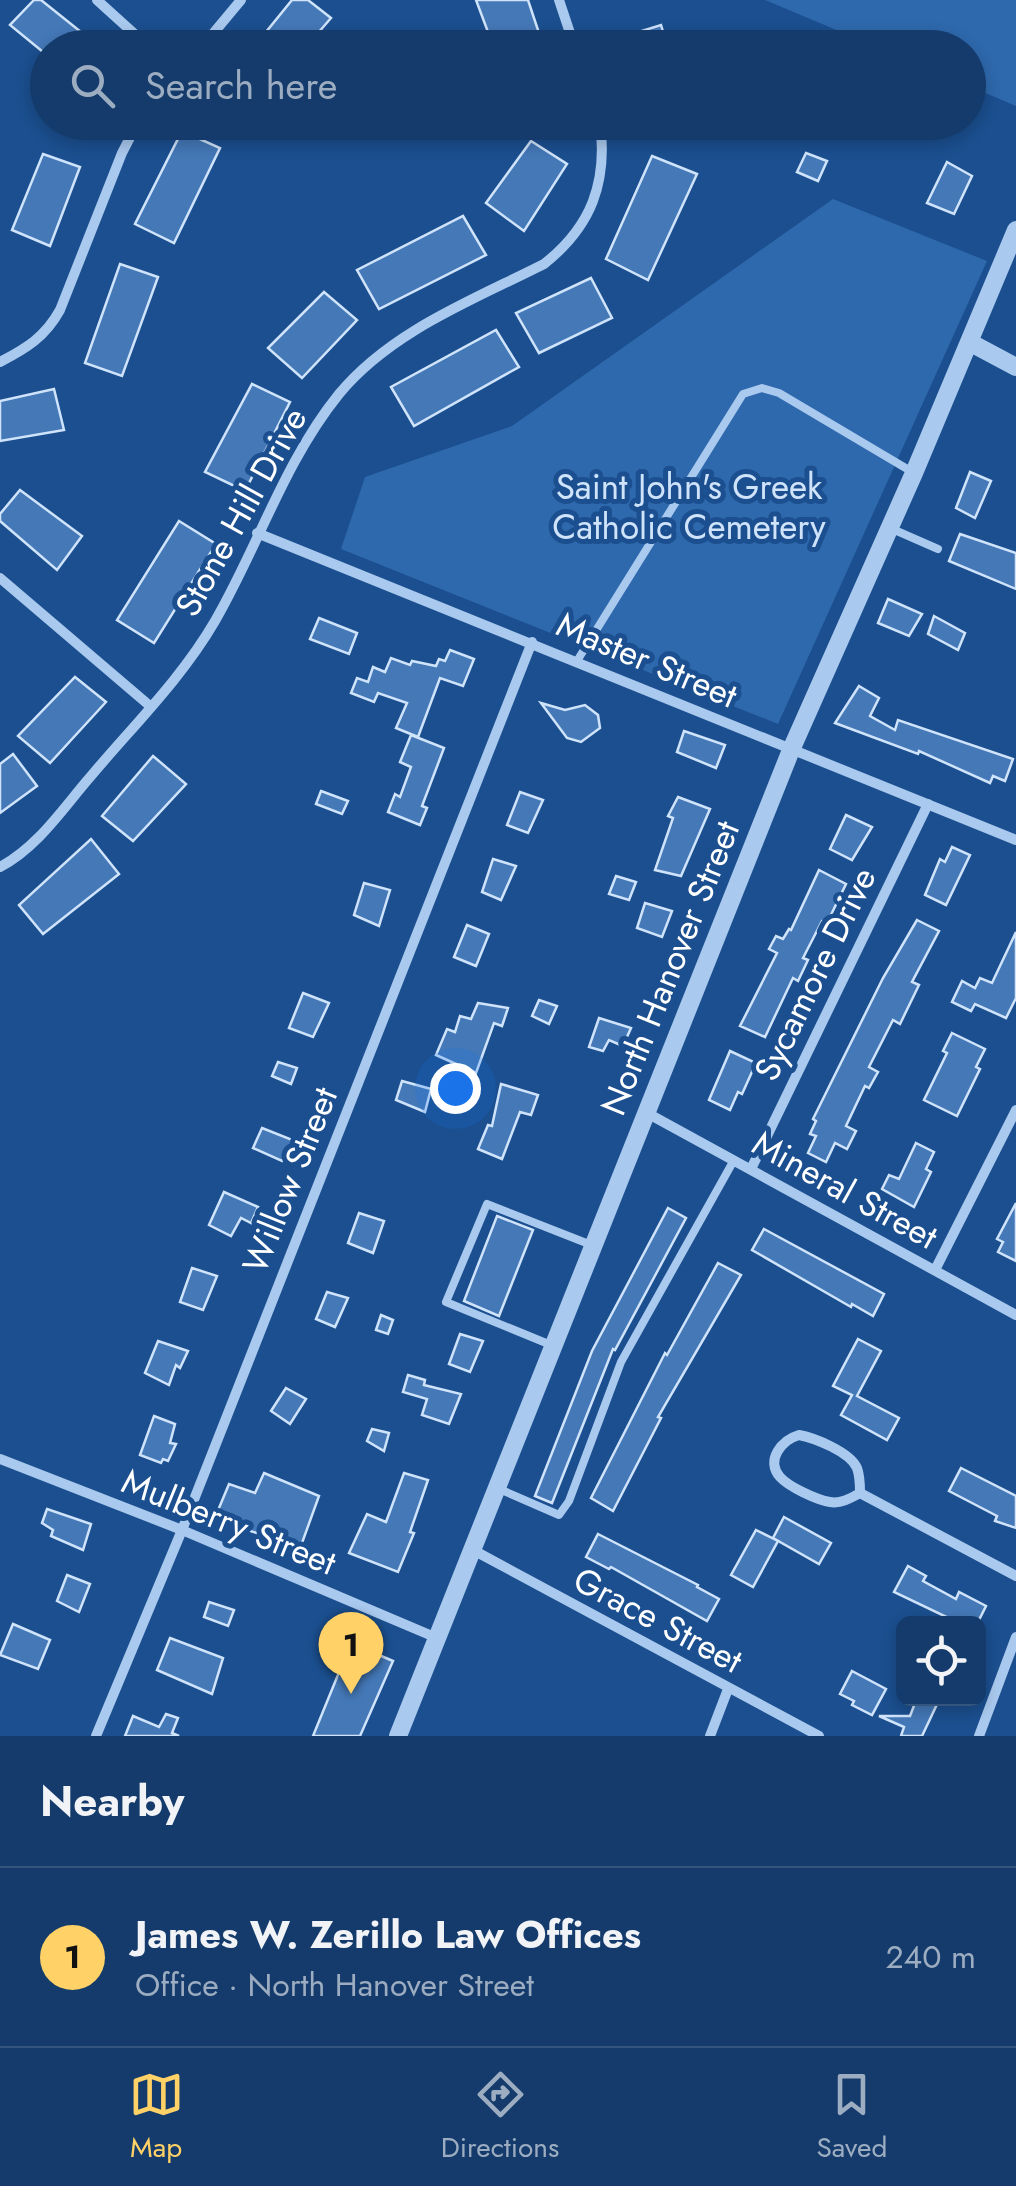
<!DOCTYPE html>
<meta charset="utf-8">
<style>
:root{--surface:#143b6b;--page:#1d4271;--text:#f1f3f6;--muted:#9dadc1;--line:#33557e;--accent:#ffd166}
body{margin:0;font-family:Jost,sans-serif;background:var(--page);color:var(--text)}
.controls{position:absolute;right:30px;bottom:30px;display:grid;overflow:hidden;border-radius:15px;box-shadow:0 5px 15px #0003}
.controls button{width:90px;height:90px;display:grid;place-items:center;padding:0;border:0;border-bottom:2px solid var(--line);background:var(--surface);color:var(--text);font:50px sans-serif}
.you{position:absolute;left:455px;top:1088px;width:35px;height:35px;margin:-25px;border:8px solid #fff;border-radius:50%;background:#1a73e8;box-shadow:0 0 0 15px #1a73e833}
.badge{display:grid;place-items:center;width:65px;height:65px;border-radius:50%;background:var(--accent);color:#111;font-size:32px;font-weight:700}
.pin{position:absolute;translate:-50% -82px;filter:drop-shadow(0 2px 5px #0008)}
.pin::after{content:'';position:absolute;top:52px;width:35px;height:30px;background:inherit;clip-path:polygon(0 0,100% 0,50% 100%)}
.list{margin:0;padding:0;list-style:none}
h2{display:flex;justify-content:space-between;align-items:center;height:130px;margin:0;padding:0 40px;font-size:42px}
h2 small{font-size:32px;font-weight:400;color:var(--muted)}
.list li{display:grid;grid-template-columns:65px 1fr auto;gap:30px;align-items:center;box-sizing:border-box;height:180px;padding:0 40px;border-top:2px solid var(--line)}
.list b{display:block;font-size:38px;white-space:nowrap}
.list p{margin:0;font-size:32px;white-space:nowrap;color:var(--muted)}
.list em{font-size:32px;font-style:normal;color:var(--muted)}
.icon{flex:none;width:55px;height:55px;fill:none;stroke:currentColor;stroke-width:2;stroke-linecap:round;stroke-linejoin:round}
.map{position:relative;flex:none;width:1016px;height:1736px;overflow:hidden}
.search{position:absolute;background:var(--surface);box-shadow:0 5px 15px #0003;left:30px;right:30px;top:30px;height:110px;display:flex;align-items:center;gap:25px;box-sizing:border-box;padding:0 35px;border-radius:55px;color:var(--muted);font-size:38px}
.sheet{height:310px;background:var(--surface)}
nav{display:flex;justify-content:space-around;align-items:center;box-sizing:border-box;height:140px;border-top:2px solid var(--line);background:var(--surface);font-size:28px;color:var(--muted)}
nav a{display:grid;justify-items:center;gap:5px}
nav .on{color:var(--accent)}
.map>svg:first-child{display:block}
</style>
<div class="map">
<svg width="1016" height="1736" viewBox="0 0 1016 1736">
<rect width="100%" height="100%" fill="#1b4f8f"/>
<g fill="#2e69ad">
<path d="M 765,0 L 1016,0 L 1016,106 L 969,86 L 968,48 L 877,47 Z"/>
<path d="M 833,199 L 987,261 L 778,724 L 341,549 L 365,477 L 512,426 Z"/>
</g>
<g fill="#4478b7" stroke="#cfe3fa" stroke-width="2.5">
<path d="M 34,0 L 41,0 L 101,48 L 48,48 L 48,56 L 10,25 Z"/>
<path d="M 292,0 L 308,0 L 331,18 L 305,48 L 253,48 Z"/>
<path d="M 476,0 L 528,0 L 544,48 L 494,48 Z"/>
<path d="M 661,25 L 668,48 L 600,48 L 599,44 Z"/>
<path d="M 182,131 L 220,148 L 174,243 L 135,224 Z"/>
<path d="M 531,141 L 567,164 L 524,231 L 486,203 Z"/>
<path d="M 806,153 L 827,161 L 818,181 L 797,172 Z"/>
<path d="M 43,154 L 80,167 L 50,246 L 12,230 Z"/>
<path d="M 652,156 L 697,174 L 648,280 L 606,259 Z"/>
<path d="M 947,162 L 972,176 L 954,214 L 927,203 Z"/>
<path d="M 463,216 L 486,255 L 379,309 L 357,270 Z"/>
<path d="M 120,264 L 158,277 L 122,376 L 85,363 Z"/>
<path d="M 591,278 L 612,318 L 539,353 L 516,313 Z"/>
<path d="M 324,292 L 357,320 L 302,378 L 268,348 Z"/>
<path d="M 496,330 L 519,367 L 414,426 L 391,387 Z"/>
<path d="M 252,384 L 290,402 L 245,491 L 205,472 Z"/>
<path d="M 54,389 L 64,430 L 0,441 L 0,401 Z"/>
<path d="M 970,472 L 991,481 L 975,518 L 956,508 Z"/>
<path d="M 20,490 L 82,536 L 57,570 L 0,521 L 0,514 Z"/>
<path d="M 179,521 L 216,544 L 154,643 L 117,620 Z"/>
<path d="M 960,534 L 1016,553 L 1016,589 L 949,561 Z"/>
<path d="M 888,599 L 922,614 L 909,636 L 878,623 Z"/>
<path d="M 934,616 L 965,633 L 958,650 L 928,634 Z"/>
<path d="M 319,618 L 357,633 L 349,654 L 310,639 Z"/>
<path d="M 450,650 L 474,659 L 463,686 L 440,678 L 418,737 L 396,728 L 407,703 L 378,693 L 374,702 L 351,693 L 357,678 L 368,682 L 373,667 L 385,672 L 391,658 L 410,665 L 412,661 L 436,666 L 439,659 L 445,661 Z"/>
<path d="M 75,677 L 106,702 L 50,763 L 18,736 Z"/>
<path d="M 859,686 L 879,698 L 870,716 L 895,730 L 898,720 L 1013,759 L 1005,781 L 993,776 L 990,783 L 919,751 L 918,754 L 835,723 Z"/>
<path d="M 541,703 L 565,710 L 585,705 L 598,715 L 600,728 L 581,742 L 567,738 Z"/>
<path d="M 684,731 L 725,745 L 716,768 L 677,752 Z"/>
<path d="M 411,735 L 444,748 L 422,806 L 427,808 L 420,825 L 388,812 L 395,794 L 400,797 L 411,767 L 400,762 Z"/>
<path d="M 13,754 L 37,786 L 0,813 L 0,764 Z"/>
<path d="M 153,756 L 186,784 L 133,841 L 102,816 Z"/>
<path d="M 321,791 L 348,801 L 342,814 L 316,804 Z"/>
<path d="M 520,792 L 543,800 L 528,833 L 507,825 Z"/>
<path d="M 678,797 L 710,809 L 681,876 L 655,870 L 673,818 L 668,816 Z"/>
<path d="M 846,815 L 872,827 L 852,860 L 830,849 Z"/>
<path d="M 91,839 L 119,874 L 43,934 L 19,905 Z"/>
<path d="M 952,847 L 970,855 L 946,905 L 925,895 L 940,859 L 945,862 Z"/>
<path d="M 493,859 L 516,866 L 501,900 L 482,892 Z"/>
<path d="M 819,870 L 846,884 L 827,923 L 822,921 L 803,958 L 808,960 L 798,981 L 793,978 L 765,1037 L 740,1026 L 777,953 L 769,949 L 776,936 L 783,939 L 789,929 L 791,930 Z"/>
<path d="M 616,876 L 636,882 L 629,900 L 609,894 Z"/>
<path d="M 364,883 L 390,890 L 379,926 L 354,915 Z"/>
<path d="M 645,903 L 672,911 L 662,937 L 637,928 Z"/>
<path d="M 917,920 L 939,931 L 912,982 L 919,985 L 900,1024 L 893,1020 L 869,1067 L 878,1072 L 869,1088 L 865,1086 L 846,1126 L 856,1131 L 847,1149 L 835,1143 L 826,1162 L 808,1153 L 816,1136 L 810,1134 L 816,1121 L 813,1119 L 883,978 Z"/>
<path d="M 467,925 L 489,934 L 476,966 L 454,957 Z"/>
<path d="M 1016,932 L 1016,998 L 1006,1018 L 975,1004 L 971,1011 L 952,1002 L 962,981 L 975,988 L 980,978 L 992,983 Z"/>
<path d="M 303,993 L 329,1003 L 313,1037 L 289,1028 Z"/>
<path d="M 539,1000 L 557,1006 L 549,1024 L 532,1016 Z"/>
<path d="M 478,1003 L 508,1008 L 502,1026 L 494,1023 L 476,1073 L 436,1055 L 447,1029 L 455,1032 L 460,1016 L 471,1019 Z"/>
<path d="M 599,1018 L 631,1028 L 623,1046 L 609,1040 L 603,1051 L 589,1047 Z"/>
<path d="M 952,1033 L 985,1049 L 976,1067 L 980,1069 L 957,1116 L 924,1100 L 947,1053 L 943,1051 Z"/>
<path d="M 730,1051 L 756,1063 L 742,1094 L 738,1092 L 730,1110 L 709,1100 Z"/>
<path d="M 278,1062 L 297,1068 L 291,1084 L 272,1076 Z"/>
<path d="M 402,1081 L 431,1089 L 425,1112 L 396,1100 Z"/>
<path d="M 501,1084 L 538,1095 L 531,1115 L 520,1112 L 502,1159 L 478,1149 L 488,1125 L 492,1126 Z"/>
<path d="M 262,1128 L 295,1141 L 282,1161 L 253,1148 Z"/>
<path d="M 916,1143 L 934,1152 L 926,1169 L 931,1172 L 914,1207 L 882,1189 L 889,1175 L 899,1179 Z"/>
<path d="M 224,1192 L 258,1207 L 251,1223 L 241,1218 L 231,1236 L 209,1225 Z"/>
<path d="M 1016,1203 L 1016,1261 L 998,1252 L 1003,1242 L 997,1239 Z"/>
<path d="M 668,1208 L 686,1218 L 615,1350 L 613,1349 L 552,1503 L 535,1496 L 592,1351 Z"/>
<path d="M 359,1213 L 384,1221 L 373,1253 L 348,1243 Z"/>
<path d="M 497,1216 L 533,1230 L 499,1316 L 464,1301 Z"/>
<path d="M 764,1229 L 884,1294 L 873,1316 L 852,1304 L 851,1307 L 752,1250 Z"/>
<path d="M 718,1263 L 741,1275 L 658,1417 L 661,1418 L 613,1511 L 591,1498 L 665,1353 L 667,1355 Z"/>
<path d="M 192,1268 L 217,1276 L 203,1310 L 180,1302 Z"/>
<path d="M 327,1292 L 348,1298 L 335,1327 L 316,1319 Z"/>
<path d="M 381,1315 L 393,1320 L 388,1334 L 376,1330 Z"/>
<path d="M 460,1334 L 483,1341 L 470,1372 L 449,1364 Z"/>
<path d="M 858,1339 L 881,1351 L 857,1396 L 899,1418 L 887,1440 L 841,1415 L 852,1395 L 833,1386 Z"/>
<path d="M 158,1341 L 188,1351 L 180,1368 L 176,1365 L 169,1385 L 145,1373 Z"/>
<path d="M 408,1375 L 425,1380 L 424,1385 L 461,1394 L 449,1424 L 422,1415 L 427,1399 L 403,1392 Z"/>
<path d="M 286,1388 L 306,1399 L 290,1424 L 271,1411 Z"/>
<path d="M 154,1416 L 175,1424 L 170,1443 L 176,1444 L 168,1461 L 163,1459 L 161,1463 L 140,1455 Z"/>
<path d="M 372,1429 L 389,1433 L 384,1451 L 367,1441 Z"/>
<path d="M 961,1468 L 1016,1496 L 1016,1528 L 995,1521 L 997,1516 L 949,1491 Z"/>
<path d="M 264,1473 L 319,1496 L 298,1554 L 281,1548 L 283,1545 L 269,1540 L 270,1537 L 214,1520 L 229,1484 L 255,1493 Z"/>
<path d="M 404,1473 L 428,1480 L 410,1532 L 414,1533 L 398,1572 L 349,1553 L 367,1514 L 386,1522 Z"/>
<path d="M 47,1509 L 91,1524 L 83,1550 L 51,1536 L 53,1530 L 42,1523 Z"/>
<path d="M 784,1517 L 831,1543 L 819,1564 L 773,1538 Z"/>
<path d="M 756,1530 L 778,1541 L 753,1587 L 731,1575 Z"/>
<path d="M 598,1534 L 698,1585 L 697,1587 L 719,1599 L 707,1621 L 611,1567 L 609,1569 L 586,1557 Z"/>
<path d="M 908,1566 L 926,1576 L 923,1581 L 956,1599 L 959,1592 L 986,1606 L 977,1624 L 961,1624 L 894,1592 Z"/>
<path d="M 67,1575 L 90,1584 L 79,1612 L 57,1601 Z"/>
<path d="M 209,1602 L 234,1610 L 228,1626 L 204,1617 Z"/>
<path d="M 13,1624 L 50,1640 L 38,1669 L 0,1655 Z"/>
<path d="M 170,1638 L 223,1658 L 212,1694 L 157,1670 Z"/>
<path d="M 351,1643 L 393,1661 L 360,1736 L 313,1736 Z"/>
<path d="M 852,1671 L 886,1689 L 872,1715 L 852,1705 L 854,1701 L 840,1694 Z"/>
<path d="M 917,1698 L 940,1698 L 922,1736 L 901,1736 L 904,1727 L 879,1716 L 910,1716 Z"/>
<path d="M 166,1714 L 178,1718 L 172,1733 L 179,1736 L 125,1736 L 133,1716 L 159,1727 Z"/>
</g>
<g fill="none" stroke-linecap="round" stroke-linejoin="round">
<g stroke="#a9c9ee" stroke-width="8">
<path d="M 890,528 L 938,549"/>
<path d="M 577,661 L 743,394 L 762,388 L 779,393 L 914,473"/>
<path d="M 551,1345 L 446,1302 L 487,1204 L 594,1246"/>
<path d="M 497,1488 L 559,1515 L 569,1501 L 621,1362 L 734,1160"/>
</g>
<g stroke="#a9c9ee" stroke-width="10">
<path d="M 97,0 L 150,48"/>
<path d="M 559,0 L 575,48"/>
<path d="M 201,48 L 241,0"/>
<path d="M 0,362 C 27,348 45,337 60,310 L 122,153 L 138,122"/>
<path d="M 257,533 L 1016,840"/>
<path d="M 0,578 L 150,706"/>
<path d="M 0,867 C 38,847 63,808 91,776 C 133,726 182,678 215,621 C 258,547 284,462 339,394 C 391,331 473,300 544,264 C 591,227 608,183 600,122"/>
<path d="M 647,1113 L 1016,1315"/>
<path d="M 751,1169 L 928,804"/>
<path d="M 935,1270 L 1016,1110"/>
<path d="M 799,1435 C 815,1438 850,1452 857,1468 C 860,1476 860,1485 860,1493 C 851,1498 841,1504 830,1502 C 817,1500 789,1487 780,1477 C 765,1460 782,1440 799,1435 Z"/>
<path d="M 0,1459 L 182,1530 L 437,1638"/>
<path d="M 860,1493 L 1016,1576"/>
<path d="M 473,1550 L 819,1736"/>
<path d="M 96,1736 L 182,1530 L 532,642"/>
<path d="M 710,1736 L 728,1689"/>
<path d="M 979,1736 L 1016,1637"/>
</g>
<g stroke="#a9c9ee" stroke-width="18">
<path d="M 971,343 L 1016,367"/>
<path d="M 398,1736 L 791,750 L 914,473 L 1016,230"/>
</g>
</g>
<g text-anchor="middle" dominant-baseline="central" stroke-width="10" stroke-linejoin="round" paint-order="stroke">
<g font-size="35" fill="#cfe3fa" stroke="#1b4f8f">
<text x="689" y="487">Saint John's Greek<tspan x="689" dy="40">Catholic Cemetery</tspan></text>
</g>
<g font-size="35" fill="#fff" stroke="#1b4f8f">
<text transform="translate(241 512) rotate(-61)">Stone Hill Drive</text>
<text transform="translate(647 660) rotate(23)">Master Street</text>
<text transform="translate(670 968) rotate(-68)">North Hanover Street</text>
<text transform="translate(815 974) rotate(-64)">Sycamore Drive</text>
<text transform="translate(290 1180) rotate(-68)">Willow Street</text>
<text transform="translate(845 1190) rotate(29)">Mineral Street</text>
<text transform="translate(229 1522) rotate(22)">Mulberry Street</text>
<text transform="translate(658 1620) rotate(28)">Grace Street</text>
</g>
</g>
</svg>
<div class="controls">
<button><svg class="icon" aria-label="locate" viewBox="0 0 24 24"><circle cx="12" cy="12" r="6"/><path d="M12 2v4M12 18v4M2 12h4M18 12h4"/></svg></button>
</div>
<div class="you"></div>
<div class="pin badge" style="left:351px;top:1694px">1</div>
<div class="search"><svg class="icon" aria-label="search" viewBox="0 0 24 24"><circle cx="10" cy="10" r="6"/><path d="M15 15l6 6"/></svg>Search here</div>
</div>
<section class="sheet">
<h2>Nearby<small></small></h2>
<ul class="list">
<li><span class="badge">1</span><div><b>James W. Zerillo Law Offices</b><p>Office · North Hanover Street</p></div><em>240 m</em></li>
</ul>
</section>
<nav>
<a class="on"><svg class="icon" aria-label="map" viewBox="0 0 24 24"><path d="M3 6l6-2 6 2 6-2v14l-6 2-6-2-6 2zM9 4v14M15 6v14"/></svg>Map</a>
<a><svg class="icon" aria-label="directions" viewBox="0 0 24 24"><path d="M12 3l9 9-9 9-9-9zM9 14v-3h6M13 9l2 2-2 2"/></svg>Directions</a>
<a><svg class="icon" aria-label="saved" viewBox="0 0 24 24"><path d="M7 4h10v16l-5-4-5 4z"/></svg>Saved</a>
</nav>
